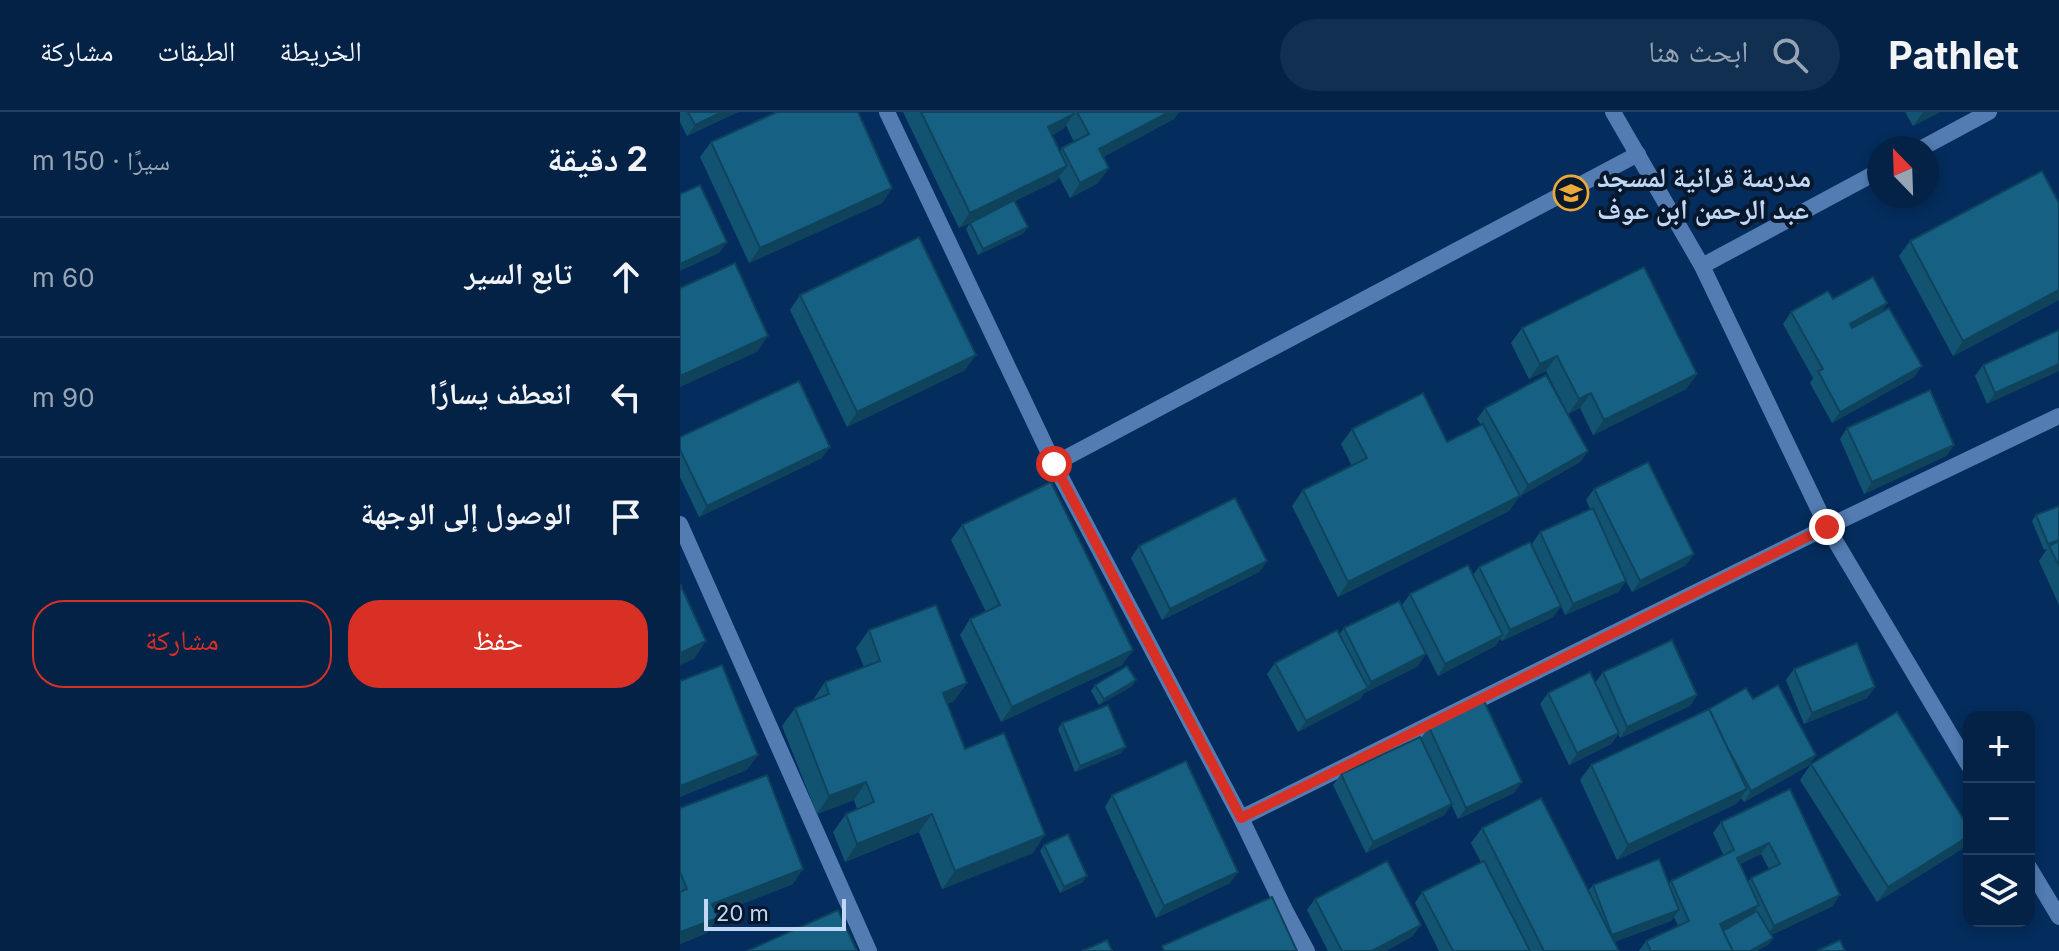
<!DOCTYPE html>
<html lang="ar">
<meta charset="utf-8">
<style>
:root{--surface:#032246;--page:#112f51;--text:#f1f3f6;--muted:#97a4b3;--line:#243f5f;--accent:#d93025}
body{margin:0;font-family:Inter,"Noto Naskh Arabic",sans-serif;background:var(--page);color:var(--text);direction:rtl}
.controls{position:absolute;right:24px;bottom:24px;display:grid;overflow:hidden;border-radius:16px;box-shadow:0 4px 12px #0003}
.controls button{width:72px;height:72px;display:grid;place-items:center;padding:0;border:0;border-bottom:2px solid var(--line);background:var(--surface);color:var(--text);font:40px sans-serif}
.compass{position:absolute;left:1187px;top:24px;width:72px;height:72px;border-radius:50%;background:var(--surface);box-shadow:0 4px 12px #0003;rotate:337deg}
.scale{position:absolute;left:24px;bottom:20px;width:142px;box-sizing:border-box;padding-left:8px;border:4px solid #c1d7f5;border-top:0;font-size:22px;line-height:28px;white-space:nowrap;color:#c1d7f5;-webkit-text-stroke:6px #07172c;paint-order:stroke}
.stop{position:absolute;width:24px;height:24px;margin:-18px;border:6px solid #d93025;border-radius:50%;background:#fff}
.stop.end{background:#d93025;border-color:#fff;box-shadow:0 2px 8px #0008}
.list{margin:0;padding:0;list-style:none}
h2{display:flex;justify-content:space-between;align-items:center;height:104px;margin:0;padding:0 32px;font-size:34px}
h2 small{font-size:26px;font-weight:400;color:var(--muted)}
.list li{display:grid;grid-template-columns:52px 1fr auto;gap:24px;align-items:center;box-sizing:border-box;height:120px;padding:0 32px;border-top:2px solid var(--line)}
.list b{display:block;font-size:30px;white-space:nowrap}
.list em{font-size:26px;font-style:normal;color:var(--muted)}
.actions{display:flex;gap:16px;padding:24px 32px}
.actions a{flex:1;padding:18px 0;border:2px solid var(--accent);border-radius:32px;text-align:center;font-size:28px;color:var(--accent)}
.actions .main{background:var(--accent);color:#fff}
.icon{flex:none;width:44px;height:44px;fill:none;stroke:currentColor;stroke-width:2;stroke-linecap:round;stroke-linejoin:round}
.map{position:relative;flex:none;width:1379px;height:839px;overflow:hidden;direction:ltr}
header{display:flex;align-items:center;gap:48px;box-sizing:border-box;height:112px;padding:0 40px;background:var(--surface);border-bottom:2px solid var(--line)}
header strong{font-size:38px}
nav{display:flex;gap:44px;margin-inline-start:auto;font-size:28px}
.search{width:560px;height:72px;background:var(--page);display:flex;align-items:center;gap:20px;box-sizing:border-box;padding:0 28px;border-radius:44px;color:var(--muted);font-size:30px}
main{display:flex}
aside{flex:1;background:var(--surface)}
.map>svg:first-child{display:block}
</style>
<header>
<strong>Pathlet</strong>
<div class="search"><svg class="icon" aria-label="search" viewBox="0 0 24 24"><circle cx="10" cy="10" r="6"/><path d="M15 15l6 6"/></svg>ابحث هنا</div>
<nav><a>الخريطة</a><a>الطبقات</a><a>مشاركة</a></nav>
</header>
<main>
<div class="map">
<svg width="1379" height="839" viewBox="0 0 1379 839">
<rect width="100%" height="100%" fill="#042d5d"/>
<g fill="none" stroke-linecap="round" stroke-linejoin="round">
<g stroke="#537cb3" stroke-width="16">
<path d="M 207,0 L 374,352 L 561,706 L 605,798 L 627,839"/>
<path d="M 933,0 L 1022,154 L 1147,415 L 1289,654"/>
<path d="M 1242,36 L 1309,0"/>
<path d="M 1022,154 L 1199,59"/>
<path d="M 374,352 L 958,42"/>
<path d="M 0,412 L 189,839"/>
<path d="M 561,706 L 1147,415 L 1379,304"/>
<path d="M 1349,755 L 1379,805"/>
</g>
</g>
<g fill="#135372" fill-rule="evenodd">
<path d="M 0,0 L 58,0 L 7,24 L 0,10 Z"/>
<path d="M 223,0 L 499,0 L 494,7 L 423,45 L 418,71 L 390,86 L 379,65 L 376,69 L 335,89 L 344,121 L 298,143 L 286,117 L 290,111 L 279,116 ZM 386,13 L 394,30 L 382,36 L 380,39 L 372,23 L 383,17 Z"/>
<path d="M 1225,0 L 1260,0 L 1233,14 Z"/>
<path d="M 31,30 L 212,76 L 202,91 L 69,151 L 20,45 Z"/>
<path d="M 1379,91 L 1379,188 L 1273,244 L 1219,144 L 1230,129 Z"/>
<path d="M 120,183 L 285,258 L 167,315 L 110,198 Z"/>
<path d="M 1153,187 L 1201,200 L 1242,254 L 1234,265 L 1152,311 L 1130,271 L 1133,266 L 1103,212 L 1111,200 Z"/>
<path d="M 842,216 L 1017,262 L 1006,277 L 913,323 L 900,296 L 888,302 L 866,259 L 849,267 L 831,231 Z"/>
<path d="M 1379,218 L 1307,292 L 1295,264 L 1303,253 Z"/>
<path d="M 805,296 L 908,339 L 900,350 L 840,384 L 839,382 L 829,399 L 658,485 L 612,394 L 623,378 L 672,354 L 661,332 L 672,317 L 767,330 L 801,313 L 797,307 Z"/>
<path d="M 1167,316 L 1274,333 L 1266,344 L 1184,382 L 1160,327 Z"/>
<path d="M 0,325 L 142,346 L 19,405 L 0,365 Z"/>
<path d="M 914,377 L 1006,453 L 952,480 L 946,469 L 938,480 L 885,503 L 881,494 L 873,505 L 822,529 L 820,527 L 815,534 L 758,564 L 722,493 L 730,482 L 793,463 L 799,455 L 872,475 L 852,432 L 860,420 L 910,397 L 906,388 Z"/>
<path d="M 1379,394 L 1379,493 L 1359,449 L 1367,437 L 1364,438 L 1352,409 L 1356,403 Z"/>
<path d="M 282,413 L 453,538 L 442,553 L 321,610 L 280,523 L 290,507 L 306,500 L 271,428 Z"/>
<path d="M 459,434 L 587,449 L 579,460 L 482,508 L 451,446 Z"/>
<path d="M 664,516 L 738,554 L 684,581 L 680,587 L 618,620 L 587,562 L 595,551 L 659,523 Z"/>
<path d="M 189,518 L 287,571 L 274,589 L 267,592 L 285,637 L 353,741 L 262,777 L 239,720 L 165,750 L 153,720 L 166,702 L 177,697 L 174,688 L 137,702 L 102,614 L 115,596 L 133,588 L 145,570 L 184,555 L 176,536 Z"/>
<path d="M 1114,557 L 1195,575 L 1187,586 L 1124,612 L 1106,568 Z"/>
<path d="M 923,560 L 1017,583 L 1010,594 L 940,626 L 938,622 L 931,632 L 889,653 L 860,592 L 868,581 L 915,571 Z"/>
<path d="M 456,568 L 452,574 L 419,593 L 411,579 L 415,573 Z"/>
<path d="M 1073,587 L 1136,643 L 1128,654 L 1064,690 L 1061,686 L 1056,692 L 937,748 L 900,668 L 911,653 Z"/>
<path d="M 382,611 L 441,641 L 395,660 L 378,617 Z"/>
<path d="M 749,615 L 834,681 L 778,707 L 771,692 L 764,703 L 686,741 L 653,673 L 661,662 L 741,626 Z"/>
<path d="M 1131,652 L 1289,716 L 1289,727 L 1282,737 L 1197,790 L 1120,668 Z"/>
<path d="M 1110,677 L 1153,794 L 1091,823 L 1093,826 L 1089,832 L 1077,839 L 959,839 L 966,829 L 998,814 L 994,805 L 991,809 L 934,830 L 939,839 L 759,839 L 735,791 L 742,780 L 801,750 L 791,731 L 802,716 L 908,779 L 913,773 L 989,772 L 991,769 L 1044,744 L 1033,721 L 1041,710 ZM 1081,742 L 1089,757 L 1071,766 L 1068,770 L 1060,752 Z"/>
<path d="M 432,683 L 550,771 L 476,806 L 425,695 Z"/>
<path d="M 0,696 L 113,772 L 36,802 L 27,821 L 0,832 Z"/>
<path d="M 364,733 L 403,770 L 380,781 L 360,739 Z"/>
<path d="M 635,787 L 733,824 L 706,839 L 648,839 L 627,798 Z"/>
</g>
<g fill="#0f435c">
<path d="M 42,0 L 58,0 L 7,24 L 15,13 Z"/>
<path d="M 489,0 L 499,0 L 494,7 L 409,53 L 419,37 Z"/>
<path d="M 1243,0 L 1260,0 L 1233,14 Z"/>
<path d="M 394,2 L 383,17 L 357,30 L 368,15 Z"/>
<path d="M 387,54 L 376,69 L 279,116 L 290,101 Z"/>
<path d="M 429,56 L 418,71 L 390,86 L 400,71 Z"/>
<path d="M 212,76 L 202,91 L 69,151 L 80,136 Z"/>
<path d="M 348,115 L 344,121 L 298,143 L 303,137 Z"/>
<path d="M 47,130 L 39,141 L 0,159 L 0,152 Z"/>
<path d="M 1379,178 L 1379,188 L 1273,244 L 1283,229 Z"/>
<path d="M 1207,191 L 1200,203 L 1162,224 L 1170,212 Z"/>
<path d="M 88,224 L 77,240 L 0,275 L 0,264 Z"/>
<path d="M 296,243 L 285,258 L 167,315 L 177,300 Z"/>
<path d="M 877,244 L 866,259 L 849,267 L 860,252 Z"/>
<path d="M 1379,252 L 1379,259 L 1307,292 L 1315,281 Z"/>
<path d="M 1242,254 L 1234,265 L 1152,311 L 1160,300 Z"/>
<path d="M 1017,262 L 1006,277 L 913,323 L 924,308 Z"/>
<path d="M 911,281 L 900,296 L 888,302 L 899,287 Z"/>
<path d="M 1274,333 L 1266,344 L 1184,382 L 1192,370 Z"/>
<path d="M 150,335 L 142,346 L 19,405 L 27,394 Z"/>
<path d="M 908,339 L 900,350 L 840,384 L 848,373 Z"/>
<path d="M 840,384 L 829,399 L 658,485 L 668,470 Z"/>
<path d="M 1014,442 L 1006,453 L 952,480 L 960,469 Z"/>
<path d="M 587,449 L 579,460 L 482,508 L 490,497 Z"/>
<path d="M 946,469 L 938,480 L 885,503 L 893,492 Z"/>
<path d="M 881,494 L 873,505 L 822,529 L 830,518 Z"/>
<path d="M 823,523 L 815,534 L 758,564 L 765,552 Z"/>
<path d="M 26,529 L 14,547 L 0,553 L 0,541 Z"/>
<path d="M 453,538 L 442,553 L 321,610 L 332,595 Z"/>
<path d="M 746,542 L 738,554 L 684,581 L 680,587 L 618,620 L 626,609 L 686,577 L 691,570 Z"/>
<path d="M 456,568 L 452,574 L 419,593 L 424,587 Z"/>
<path d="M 287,571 L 274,589 L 250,599 L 263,581 Z"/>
<path d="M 1195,575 L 1187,586 L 1124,612 L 1132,601 Z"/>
<path d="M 1017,583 L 1010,594 L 940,626 L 947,615 Z"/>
<path d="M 939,621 L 931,632 L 889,653 L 897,641 Z"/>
<path d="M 446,635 L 441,641 L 395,660 L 400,654 Z"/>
<path d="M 78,643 L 67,658 L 0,685 L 0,674 Z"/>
<path d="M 1136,643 L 1128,654 L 1064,690 L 1071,679 Z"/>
<path d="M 186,670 L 174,688 L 137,702 L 149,684 Z"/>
<path d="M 842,670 L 834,681 L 778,707 L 786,696 Z"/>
<path d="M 1067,677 L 1056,692 L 937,748 L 948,733 Z"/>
<path d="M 772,692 L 764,703 L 686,741 L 693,730 Z"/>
<path d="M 252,702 L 239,720 L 165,750 L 177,732 Z"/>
<path d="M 365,723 L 353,741 L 262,777 L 275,759 Z"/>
<path d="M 1289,724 L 1289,727 L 1282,737 L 1197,790 L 1208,775 Z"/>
<path d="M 1089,731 L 1081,742 L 1049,757 L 1057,746 Z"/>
<path d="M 123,757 L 113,772 L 22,807 L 32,792 Z"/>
<path d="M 558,760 L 550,771 L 476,806 L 484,794 Z"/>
<path d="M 407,764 L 403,770 L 380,781 L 384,775 Z"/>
<path d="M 1160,783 L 1153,794 L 1086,825 L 1094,814 Z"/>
<path d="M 1079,793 L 1071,804 L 1032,823 L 1040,812 Z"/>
<path d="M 999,798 L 991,809 L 924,834 L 932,823 Z"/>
<path d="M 38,806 L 27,821 L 0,832 L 0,820 Z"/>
<path d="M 741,813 L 733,824 L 706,839 L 692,839 Z"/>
<path d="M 1093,826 L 1089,832 L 1077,839 L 1070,839 Z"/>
</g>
<g fill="#166084" stroke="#0f435c" stroke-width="2">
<path d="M 8,0 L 42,0 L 15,13 Z"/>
<path d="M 97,0 L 178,0 L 212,76 L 80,136 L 31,30 Z"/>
<path d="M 241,0 L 393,0 L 394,2 L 368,15 L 387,54 L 290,101 Z"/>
<path d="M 397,0 L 489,0 L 419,37 L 429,56 L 400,71 L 382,36 L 409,22 Z"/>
<path d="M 1362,59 L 1379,91 L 1379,178 L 1283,229 L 1230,129 Z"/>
<path d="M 20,73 L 47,130 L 0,152 L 0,82 Z"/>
<path d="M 334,88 L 348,115 L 303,137 L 290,111 Z"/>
<path d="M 239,125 L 296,243 L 177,300 L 120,183 Z"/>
<path d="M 55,151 L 88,224 L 0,264 L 0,176 Z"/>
<path d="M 964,155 L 1017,262 L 924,308 L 911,281 L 899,287 L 877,244 L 860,252 L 842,216 Z"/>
<path d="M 1193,165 L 1207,191 L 1170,212 L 1172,216 L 1209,196 L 1242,254 L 1160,300 L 1138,259 L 1143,257 L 1111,200 L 1148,179 L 1153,187 Z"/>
<path d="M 1379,218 L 1379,252 L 1315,281 L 1303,253 Z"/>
<path d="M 866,263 L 908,339 L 848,373 L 805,296 Z"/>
<path d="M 119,269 L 150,335 L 27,394 L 0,338 L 0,325 Z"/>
<path d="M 1250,278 L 1274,333 L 1192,370 L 1167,316 Z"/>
<path d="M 743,281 L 767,330 L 803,312 L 840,384 L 668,470 L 623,378 L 687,346 L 672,317 Z"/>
<path d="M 968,350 L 1014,442 L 960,469 L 914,377 Z"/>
<path d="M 371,370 L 453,538 L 332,595 L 290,507 L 320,493 L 282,413 Z"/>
<path d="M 555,386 L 587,449 L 490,497 L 459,434 Z"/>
<path d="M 1379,394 L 1379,428 L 1368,432 L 1356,403 Z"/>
<path d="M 913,396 L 946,469 L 893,492 L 860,420 Z"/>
<path d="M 1379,429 L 1379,454 L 1369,434 Z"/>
<path d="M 850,430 L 881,494 L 830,518 L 799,455 Z"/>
<path d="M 788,453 L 823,523 L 765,552 L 730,482 Z"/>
<path d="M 0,472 L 26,529 L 0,541 Z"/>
<path d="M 719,489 L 746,542 L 691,570 L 664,516 Z"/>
<path d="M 256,493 L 287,571 L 263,581 L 285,637 L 324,621 L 365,723 L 275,759 L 252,702 L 177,732 L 166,702 L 194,690 L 186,670 L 149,684 L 115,596 L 149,582 L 145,570 L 200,549 L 189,518 Z"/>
<path d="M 657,518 L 688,576 L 626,609 L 595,551 Z"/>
<path d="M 992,528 L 1017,583 L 947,615 L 923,560 Z"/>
<path d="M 1177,531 L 1195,575 L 1132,601 L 1114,557 Z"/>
<path d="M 42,553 L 78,643 L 0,674 L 0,569 Z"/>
<path d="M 447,554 L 456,568 L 424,587 L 415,573 Z"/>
<path d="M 910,560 L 939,621 L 897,641 L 868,581 Z"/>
<path d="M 1098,573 L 1136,643 L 1071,679 L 1047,635 L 1029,597 L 1027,598 L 1066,576 L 1073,587 Z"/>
<path d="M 804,589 L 842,670 L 786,696 L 749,615 Z"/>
<path d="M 428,593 L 446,635 L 400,654 L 382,611 Z"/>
<path d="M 1029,597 L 1067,677 L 948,733 L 911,653 Z"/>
<path d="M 1217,600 L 1289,716 L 1289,724 L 1208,775 L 1131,652 Z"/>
<path d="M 740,625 L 772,692 L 693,730 L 661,662 Z"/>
<path d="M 506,649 L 558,760 L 484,794 L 432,683 Z"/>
<path d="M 87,663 L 123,757 L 32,792 L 38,806 L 0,820 L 0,780 L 7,777 L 0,760 L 0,696 Z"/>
<path d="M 1110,677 L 1160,783 L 1094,814 L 1071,766 L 1100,752 L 1089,731 L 1057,746 L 1079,793 L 1040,812 L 1053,839 L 971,839 L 966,829 L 1009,809 L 991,769 L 1054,738 L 1041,710 Z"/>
<path d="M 861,686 L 939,839 L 864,839 L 802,716 Z"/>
<path d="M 388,722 L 407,764 L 384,775 L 364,733 Z"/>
<path d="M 979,747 L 999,798 L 932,823 L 913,773 Z"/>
<path d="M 707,749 L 741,813 L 692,839 L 662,839 L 635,787 Z"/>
<path d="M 804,749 L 850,839 L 773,839 L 742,780 Z"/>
<path d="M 592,785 L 617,839 L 484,839 L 482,834 Z"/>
<path d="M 158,798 L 177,839 L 67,839 Z"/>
<path d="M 1077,799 L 1093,826 L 1070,839 L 1053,839 L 1043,819 Z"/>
<path d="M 427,828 L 432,839 L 402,839 Z"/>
<path d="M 1160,828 L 1165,839 L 1137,839 Z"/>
</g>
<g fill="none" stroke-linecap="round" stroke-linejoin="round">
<path stroke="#d93025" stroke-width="10" d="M 374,352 L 561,706 L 1147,415"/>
</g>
<defs>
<g id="school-ring" transform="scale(1.8)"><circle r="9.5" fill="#07172c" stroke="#eca93a" stroke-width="1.5"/><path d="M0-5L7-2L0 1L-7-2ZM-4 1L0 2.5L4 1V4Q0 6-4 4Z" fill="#eca93a"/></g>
</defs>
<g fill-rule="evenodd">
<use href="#school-ring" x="891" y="81"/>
</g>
<g text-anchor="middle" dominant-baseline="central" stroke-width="8" stroke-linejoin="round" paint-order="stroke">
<g font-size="28" font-weight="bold" fill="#c1d7f5" stroke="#07172c" text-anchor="start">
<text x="917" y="65">مدرسة قرانية لمسجد<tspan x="917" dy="32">عبد الرحمن ابن عوف</tspan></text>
</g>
</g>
</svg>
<div class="controls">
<button>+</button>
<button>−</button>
<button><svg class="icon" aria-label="layers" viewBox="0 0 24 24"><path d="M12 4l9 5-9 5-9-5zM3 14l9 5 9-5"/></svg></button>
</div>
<svg class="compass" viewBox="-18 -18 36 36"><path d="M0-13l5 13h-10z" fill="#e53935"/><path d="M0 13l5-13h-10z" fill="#97a4b3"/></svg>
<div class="scale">20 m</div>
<div class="stop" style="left:374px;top:352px"></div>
<div class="stop end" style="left:1147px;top:415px"></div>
</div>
<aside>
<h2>2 دقيقة<small>سيرًا · 150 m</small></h2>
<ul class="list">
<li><svg class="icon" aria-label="ahead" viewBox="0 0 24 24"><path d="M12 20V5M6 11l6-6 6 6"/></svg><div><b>تابع السير</b></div><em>60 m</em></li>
<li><svg class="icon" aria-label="left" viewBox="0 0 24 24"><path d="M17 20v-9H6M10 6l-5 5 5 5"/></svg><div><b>انعطف يسارًا</b></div><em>90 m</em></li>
<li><svg class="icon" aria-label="arrive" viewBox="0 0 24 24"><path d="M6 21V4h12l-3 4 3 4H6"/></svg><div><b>الوصول إلى الوجهة</b></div></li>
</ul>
<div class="actions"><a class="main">حفظ</a><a>مشاركة</a></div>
</aside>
</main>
